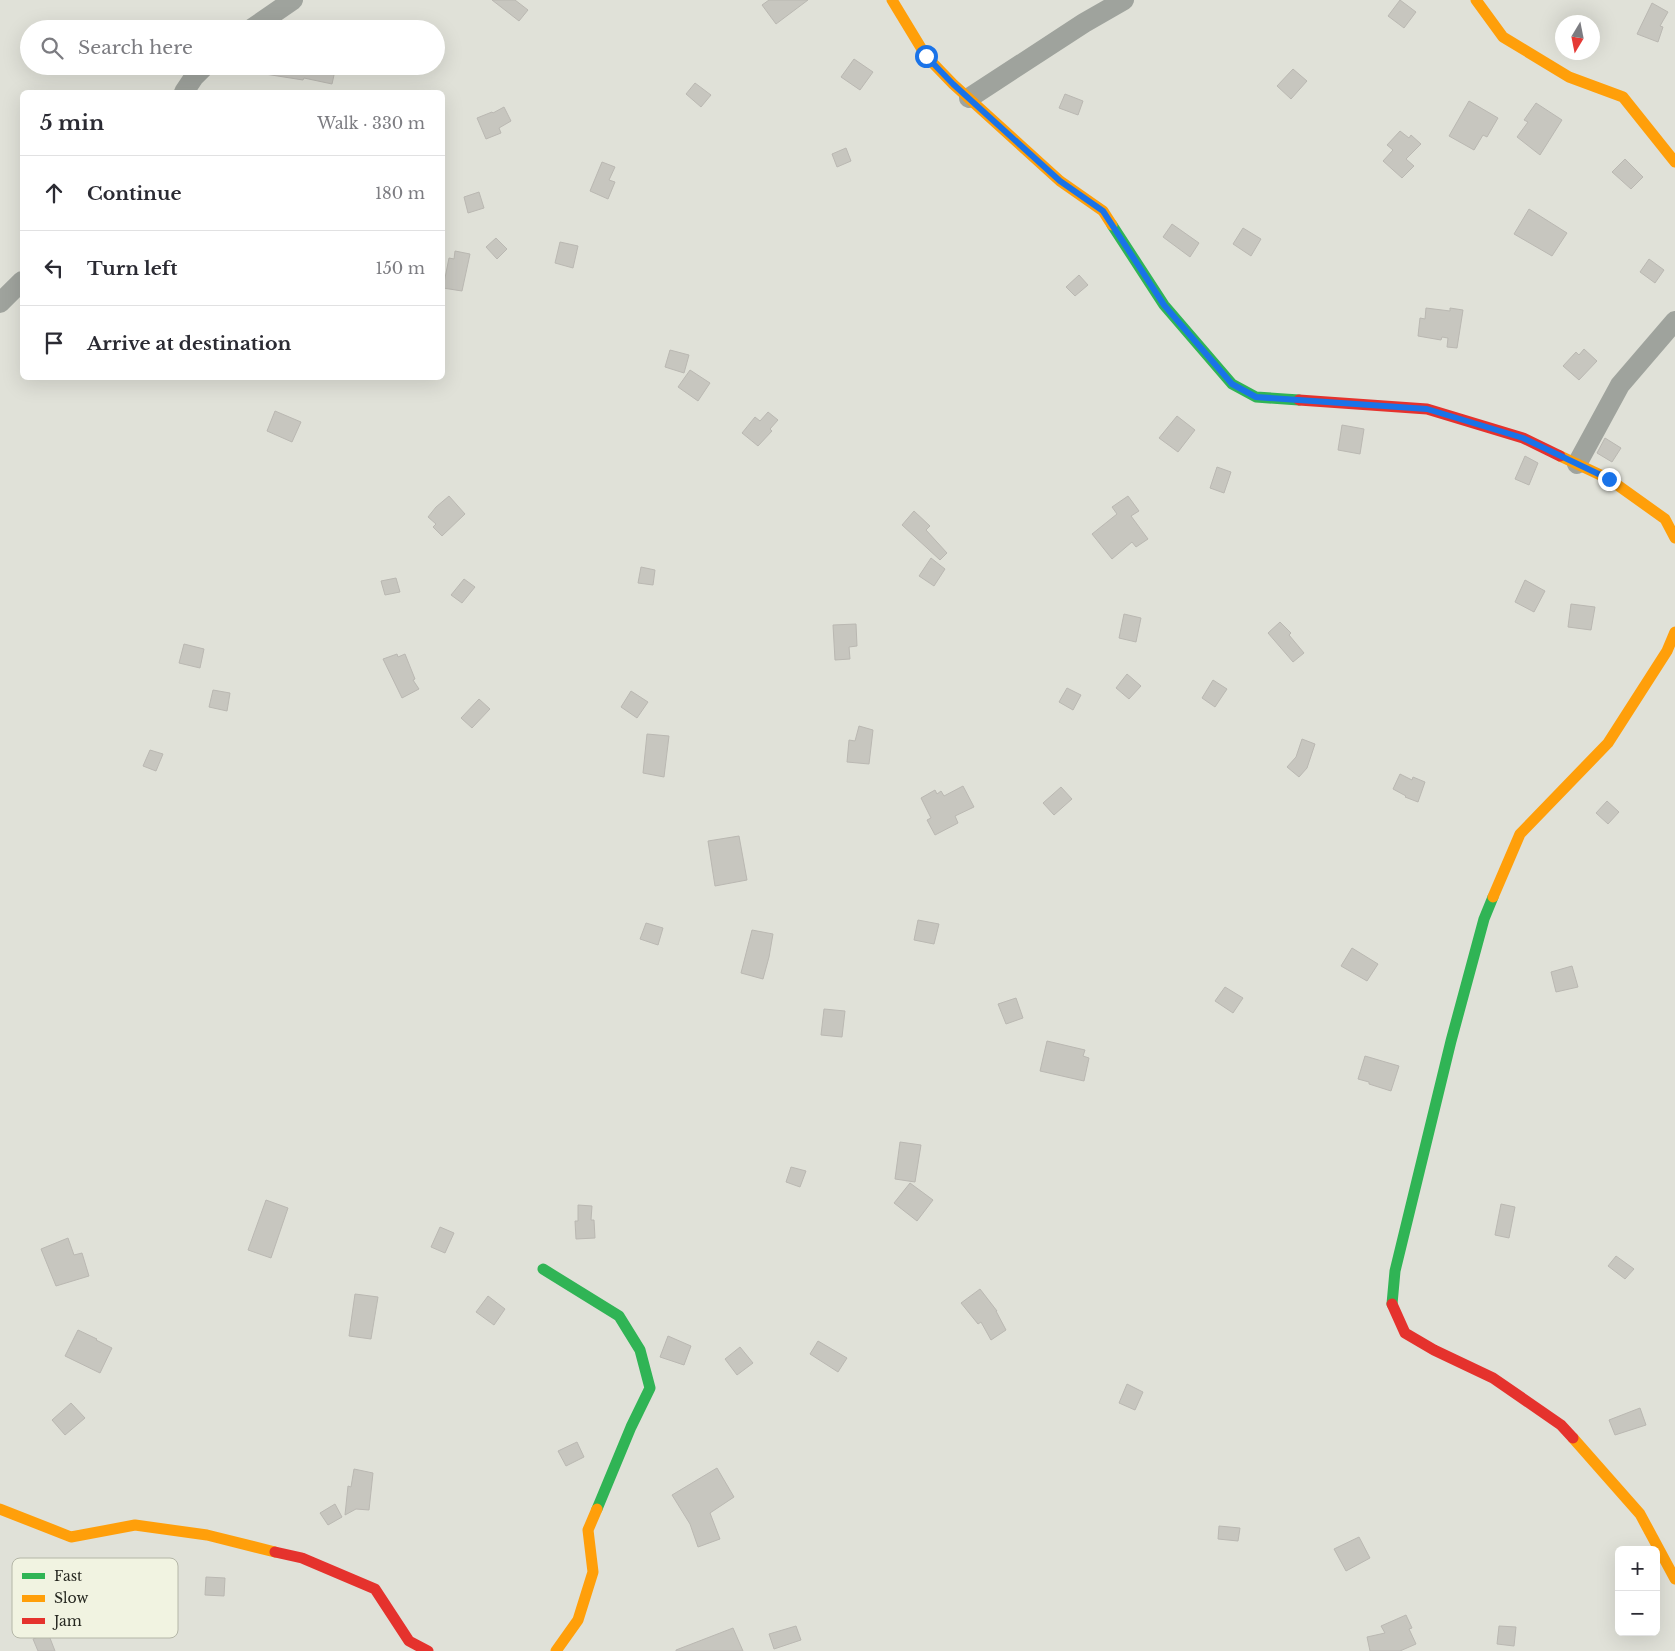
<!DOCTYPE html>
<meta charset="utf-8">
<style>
:root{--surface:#fff;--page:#f7f7f7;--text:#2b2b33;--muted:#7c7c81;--line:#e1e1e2}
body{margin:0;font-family:"Libre Baskerville",serif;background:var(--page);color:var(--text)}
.controls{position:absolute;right:15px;bottom:15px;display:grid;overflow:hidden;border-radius:8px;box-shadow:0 5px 20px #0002}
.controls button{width:45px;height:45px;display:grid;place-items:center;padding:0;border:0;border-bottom:1px solid var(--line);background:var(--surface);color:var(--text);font:25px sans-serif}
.compass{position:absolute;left:1555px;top:15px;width:45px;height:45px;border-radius:50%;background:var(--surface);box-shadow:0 5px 20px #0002;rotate:190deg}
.stop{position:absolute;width:15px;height:15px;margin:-11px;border:4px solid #1a73e8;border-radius:50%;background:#fff}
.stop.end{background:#1a73e8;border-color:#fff;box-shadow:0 1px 5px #0008}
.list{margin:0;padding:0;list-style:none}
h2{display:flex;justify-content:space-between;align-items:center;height:65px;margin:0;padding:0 20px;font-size:21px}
h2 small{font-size:16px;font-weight:400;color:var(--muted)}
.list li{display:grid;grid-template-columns:32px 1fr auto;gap:15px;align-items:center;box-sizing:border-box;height:75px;padding:0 20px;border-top:1px solid var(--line)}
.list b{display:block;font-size:19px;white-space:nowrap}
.list em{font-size:16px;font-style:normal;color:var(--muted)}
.icon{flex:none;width:28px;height:28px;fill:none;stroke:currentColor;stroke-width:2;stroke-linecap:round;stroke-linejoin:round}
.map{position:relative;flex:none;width:1675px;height:1651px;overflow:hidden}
.search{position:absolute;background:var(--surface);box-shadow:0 5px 20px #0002;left:20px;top:20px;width:425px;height:55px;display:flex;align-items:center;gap:12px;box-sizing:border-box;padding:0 18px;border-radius:28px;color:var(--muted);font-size:19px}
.panel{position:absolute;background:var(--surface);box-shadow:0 5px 20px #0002;left:20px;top:90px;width:425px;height:290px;border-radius:8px}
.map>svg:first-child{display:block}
</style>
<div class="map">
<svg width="1675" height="1651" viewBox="0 0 1675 1651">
<rect width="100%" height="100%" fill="#e0e1d8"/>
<g fill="#c7c6bf" stroke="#bab8b2">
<path d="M 492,0 L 515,0 L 528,10 L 519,21 Z"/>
<path d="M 769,0 L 808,0 L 776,24 L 762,5 Z"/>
<path d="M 1400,0 L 1416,12 L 1404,28 L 1388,16 Z"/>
<path d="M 1652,3 L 1668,12 L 1660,26 L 1663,27 L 1658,42 L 1637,34 Z"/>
<path d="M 854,59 L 873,72 L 860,90 L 841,77 Z"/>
<path d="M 266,66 L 336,66 L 332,84 L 304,78 L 303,80 L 265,74 Z"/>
<path d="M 1293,69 L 1307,81 L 1291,99 L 1277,86 Z"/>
<path d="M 695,83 L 711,95 L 701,107 L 686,94 Z"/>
<path d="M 1065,94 L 1083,101 L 1078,115 L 1059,108 Z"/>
<path d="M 1469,101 L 1498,118 L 1487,137 L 1483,135 L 1474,150 L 1449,136 Z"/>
<path d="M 1536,103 L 1562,120 L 1540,155 L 1517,137 L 1528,122 L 1524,120 Z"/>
<path d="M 504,107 L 511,121 L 499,128 L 501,133 L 486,139 L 477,118 L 492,112 L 493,113 Z"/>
<path d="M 1400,131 L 1409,138 L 1411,135 L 1421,144 L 1406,159 L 1414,166 L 1402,178 L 1383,161 L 1393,150 L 1387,145 Z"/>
<path d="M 846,148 L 851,161 L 837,167 L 832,154 Z"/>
<path d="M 1625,159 L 1643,177 L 1631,189 L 1612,172 Z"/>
<path d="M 602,162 L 615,167 L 609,180 L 615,182 L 608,199 L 590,191 Z"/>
<path d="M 479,192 L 484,208 L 468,213 L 464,197 Z"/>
<path d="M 1529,209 L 1567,233 L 1552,256 L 1514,234 Z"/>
<path d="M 1172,224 L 1199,243 L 1190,257 L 1163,237 Z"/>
<path d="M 1243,228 L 1261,239 L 1251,256 L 1233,244 Z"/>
<path d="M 496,238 L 507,249 L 497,259 L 486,247 Z"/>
<path d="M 560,242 L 578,246 L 573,268 L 555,263 Z"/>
<path d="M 455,251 L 470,254 L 462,291 L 443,288 L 449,258 L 454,259 Z"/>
<path d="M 1649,259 L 1664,270 L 1655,283 L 1640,272 Z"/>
<path d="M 1079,275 L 1088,285 L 1075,296 L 1066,287 Z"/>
<path d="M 1426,308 L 1450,311 L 1450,308 L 1463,310 L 1457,348 L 1447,347 L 1448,338 L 1442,337 L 1441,340 L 1418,336 L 1420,318 L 1425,319 Z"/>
<path d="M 1584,349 L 1597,361 L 1579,380 L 1563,366 L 1576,352 L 1579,355 Z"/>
<path d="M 670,350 L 689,355 L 684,373 L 665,367 Z"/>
<path d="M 690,370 L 710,383 L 698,401 L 678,387 Z"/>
<path d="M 275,411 L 301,422 L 292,442 L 267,431 Z"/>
<path d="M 768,412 L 778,420 L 770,429 L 772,431 L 758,446 L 742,433 L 755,417 L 760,421 Z"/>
<path d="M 1177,416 L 1195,430 L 1178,452 L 1159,438 Z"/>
<path d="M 1342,425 L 1364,429 L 1360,454 L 1338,450 Z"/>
<path d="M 1605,438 L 1621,448 L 1612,462 L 1597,453 Z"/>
<path d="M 1525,456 L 1538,463 L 1529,485 L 1515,479 Z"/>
<path d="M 1217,467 L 1231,472 L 1224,493 L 1210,488 Z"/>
<path d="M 449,496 L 465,514 L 442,536 L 433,527 L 436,524 L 428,517 L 436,507 Z"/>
<path d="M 1128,496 L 1139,511 L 1131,516 L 1148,539 L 1136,547 L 1132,542 L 1112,559 L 1092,534 L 1117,514 L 1112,507 Z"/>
<path d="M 914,511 L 930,526 L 926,530 L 947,553 L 940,560 L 902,525 Z"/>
<path d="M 931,558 L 945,569 L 934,586 L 919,576 Z"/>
<path d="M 641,567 L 655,570 L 653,585 L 638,583 Z"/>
<path d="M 396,578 L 400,592 L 385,595 L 381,581 Z"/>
<path d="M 464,579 L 475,587 L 462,603 L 451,595 Z"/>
<path d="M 1525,580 L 1545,591 L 1534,612 L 1515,602 Z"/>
<path d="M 1571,604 L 1595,607 L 1591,630 L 1568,627 Z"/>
<path d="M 1124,614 L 1141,618 L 1136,642 L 1119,638 Z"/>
<path d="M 1280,622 L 1291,633 L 1289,635 L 1304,653 L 1293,662 L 1268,633 Z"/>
<path d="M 856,624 L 857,646 L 849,647 L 850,659 L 835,660 L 833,625 Z"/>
<path d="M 184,644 L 204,649 L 200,668 L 179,663 Z"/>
<path d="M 397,654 L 398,657 L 405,654 L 415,679 L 413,680 L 419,689 L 402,698 L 383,659 Z"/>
<path d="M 1127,674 L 1141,686 L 1129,699 L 1116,688 Z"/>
<path d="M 1213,680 L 1227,689 L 1215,707 L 1202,698 Z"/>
<path d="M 1067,688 L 1081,695 L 1073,710 L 1059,702 Z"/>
<path d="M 213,690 L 230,693 L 227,711 L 209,707 Z"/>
<path d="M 631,691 L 648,702 L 637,718 L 621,707 Z"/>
<path d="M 479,699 L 490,709 L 472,728 L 461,718 Z"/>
<path d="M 859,726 L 873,730 L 869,764 L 847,762 L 849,740 L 855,741 Z"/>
<path d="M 647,734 L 669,736 L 664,777 L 643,773 Z"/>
<path d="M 1302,739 L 1315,744 L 1307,768 L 1299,777 L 1287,767 L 1296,757 Z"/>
<path d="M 150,750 L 163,754 L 156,771 L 143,766 Z"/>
<path d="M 1400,774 L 1412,780 L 1413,777 L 1425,782 L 1418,802 L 1405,797 L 1406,796 L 1393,789 Z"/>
<path d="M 963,786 L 974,807 L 955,816 L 958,823 L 935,835 L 927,820 L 931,818 L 921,798 L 935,790 L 937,794 L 941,791 L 944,796 Z"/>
<path d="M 1061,787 L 1072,799 L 1054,815 L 1043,803 Z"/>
<path d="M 1607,801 L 1619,812 L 1608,824 L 1596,813 Z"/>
<path d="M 739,836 L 747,880 L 715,886 L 708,841 Z"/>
<path d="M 918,920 L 939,924 L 934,944 L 914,940 Z"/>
<path d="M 646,923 L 663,928 L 658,945 L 640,939 Z"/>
<path d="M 752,930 L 773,934 L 769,957 L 763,979 L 741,973 Z"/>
<path d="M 1352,948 L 1378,964 L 1367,981 L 1341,966 Z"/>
<path d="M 1572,966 L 1578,987 L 1556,992 L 1551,972 Z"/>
<path d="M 1225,987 L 1243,998 L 1233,1013 L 1215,1001 Z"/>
<path d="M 1016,998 L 1023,1018 L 1006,1024 L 998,1004 Z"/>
<path d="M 824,1009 L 845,1011 L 842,1037 L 821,1035 Z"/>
<path d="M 1047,1041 L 1085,1050 L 1083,1056 L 1089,1058 L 1084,1081 L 1040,1071 Z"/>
<path d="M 1365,1056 L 1399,1066 L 1391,1091 L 1369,1084 L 1369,1082 L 1358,1079 Z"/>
<path d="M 900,1142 L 921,1145 L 915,1182 L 895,1179 Z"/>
<path d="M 791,1167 L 806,1171 L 800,1187 L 786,1182 Z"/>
<path d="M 910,1183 L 933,1200 L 917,1221 L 894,1203 Z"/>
<path d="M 266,1200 L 288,1208 L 271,1258 L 248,1250 Z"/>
<path d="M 1501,1204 L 1515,1207 L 1509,1238 L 1495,1235 Z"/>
<path d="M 578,1205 L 592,1206 L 591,1220 L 594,1220 L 595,1238 L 576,1239 L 575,1221 L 578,1221 Z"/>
<path d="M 440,1227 L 454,1233 L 445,1253 L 431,1247 Z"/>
<path d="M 68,1238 L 74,1255 L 82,1253 L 89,1276 L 56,1286 L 41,1249 Z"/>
<path d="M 1616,1256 L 1634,1269 L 1625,1279 L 1608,1266 Z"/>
<path d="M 980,1289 L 997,1311 L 996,1311 L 1006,1330 L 991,1340 L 981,1322 L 978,1324 L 961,1303 Z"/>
<path d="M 355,1294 L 378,1297 L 371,1339 L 349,1336 Z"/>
<path d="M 488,1296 L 505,1309 L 494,1325 L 476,1312 Z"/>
<path d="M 78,1330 L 97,1339 L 96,1340 L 112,1348 L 100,1373 L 65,1356 Z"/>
<path d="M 668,1336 L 691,1346 L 684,1365 L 660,1357 Z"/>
<path d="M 818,1341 L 847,1358 L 838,1372 L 810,1354 Z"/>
<path d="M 740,1347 L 753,1363 L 737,1375 L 725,1359 Z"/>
<path d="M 1127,1384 L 1143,1392 L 1135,1410 L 1119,1403 Z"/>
<path d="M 71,1403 L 85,1418 L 65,1435 L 52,1420 Z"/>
<path d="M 1640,1408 L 1646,1425 L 1615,1435 L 1609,1420 Z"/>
<path d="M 577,1442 L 584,1457 L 566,1466 L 558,1451 Z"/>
<path d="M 717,1468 L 734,1497 L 710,1513 L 720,1539 L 698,1547 L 690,1524 L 672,1495 Z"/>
<path d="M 354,1469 L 373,1473 L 369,1510 L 356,1509 L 345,1515 L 348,1486 L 351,1487 Z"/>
<path d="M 335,1504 L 342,1517 L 328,1525 L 320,1513 Z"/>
<path d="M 1219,1526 L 1240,1528 L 1238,1541 L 1218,1539 Z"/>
<path d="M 1359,1537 L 1370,1558 L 1346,1571 L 1334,1549 Z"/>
<path d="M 206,1577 L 225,1578 L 224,1596 L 205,1595 Z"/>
<path d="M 1406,1615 L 1412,1628 L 1409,1629 L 1416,1644 L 1400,1651 L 1370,1651 L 1367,1637 L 1385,1633 L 1381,1626 Z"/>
<path d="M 796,1626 L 801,1640 L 774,1649 L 769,1634 Z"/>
<path d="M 1499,1626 L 1516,1627 L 1514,1646 L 1497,1644 Z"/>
<path d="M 733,1628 L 743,1651 L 676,1651 L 676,1650 Z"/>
<path d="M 48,1633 L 55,1651 L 38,1651 L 33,1639 Z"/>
</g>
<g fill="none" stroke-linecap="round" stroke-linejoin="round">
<g stroke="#9fa39d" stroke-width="20">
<path d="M 251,29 L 293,0"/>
<path d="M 184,92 L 194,77 L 205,66"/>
<path d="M 969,98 L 1084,23 L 1124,0"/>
<path d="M 0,303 L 22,281"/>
<path d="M 1577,464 L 1620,385 L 1675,321"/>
</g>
<g stroke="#30b455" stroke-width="11">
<path d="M 1112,225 L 1164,305 L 1232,384 L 1256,397 L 1299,400"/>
<path d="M 543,1269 L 619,1316 L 640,1350 L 650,1388 L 631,1427 L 597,1509"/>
<path d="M 1392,1304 L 1395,1271 L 1451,1041 L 1484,919 L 1493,897"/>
</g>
<g stroke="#ff9f0a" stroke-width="11">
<path d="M 892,0 L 926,56 L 953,84 L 1060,181 L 1103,211 L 1112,225"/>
<path d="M 1476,0 L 1503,37 L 1569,77 L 1623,97 L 1675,162"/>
<path d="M 1560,456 L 1609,479 L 1665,519 L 1675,538"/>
<path d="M 1493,897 L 1520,834 L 1608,743 L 1667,651 L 1675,632"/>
<path d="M 1573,1438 L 1640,1514 L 1675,1579"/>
<path d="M 0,1509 L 71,1537 L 135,1525 L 207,1535 L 275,1552"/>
<path d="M 556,1651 L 578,1620 L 593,1572 L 588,1530 L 597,1509"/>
</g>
<g stroke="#e5322d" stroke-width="11">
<path d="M 1299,400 L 1427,409 L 1523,438 L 1560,456"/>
<path d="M 1392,1304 L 1405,1333 L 1434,1350 L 1493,1378 L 1561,1425 L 1573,1438"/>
<path d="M 275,1552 L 302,1558 L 375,1589 L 409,1641 L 428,1651"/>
</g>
</g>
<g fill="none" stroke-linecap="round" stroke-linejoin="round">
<path stroke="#1a73e8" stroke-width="6" d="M 926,56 L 953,84 L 1060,181 L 1103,211 L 1164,305 L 1232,384 L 1256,397 L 1427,409 L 1523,438 L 1609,479"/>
</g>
<rect x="12" y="1558" width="166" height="80" rx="8" fill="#f1f3e1" stroke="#b4b6a7" stroke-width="1"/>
<rect x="22" y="1573" width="23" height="6" fill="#30b455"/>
<rect x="22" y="1595" width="23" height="7" fill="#ff9f0a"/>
<rect x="22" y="1618" width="23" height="6" fill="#e5322d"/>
<g font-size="14" fill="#262720">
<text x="54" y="1581">Fast</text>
<text x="54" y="1603">Slow</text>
<text x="54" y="1626">Jam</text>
</g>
</svg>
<div class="controls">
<button>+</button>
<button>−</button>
</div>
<svg class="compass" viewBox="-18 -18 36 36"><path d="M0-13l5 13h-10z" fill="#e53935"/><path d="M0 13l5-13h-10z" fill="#7c7c81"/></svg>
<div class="stop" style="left:926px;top:56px"></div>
<div class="stop end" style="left:1609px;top:479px"></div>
<div class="search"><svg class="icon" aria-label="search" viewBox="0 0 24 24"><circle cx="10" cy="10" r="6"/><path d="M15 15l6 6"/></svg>Search here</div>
<section class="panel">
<h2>5 min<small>Walk · 330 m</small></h2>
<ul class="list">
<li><svg class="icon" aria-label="ahead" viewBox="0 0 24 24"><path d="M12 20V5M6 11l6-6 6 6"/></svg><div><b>Continue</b></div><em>180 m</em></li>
<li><svg class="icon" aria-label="left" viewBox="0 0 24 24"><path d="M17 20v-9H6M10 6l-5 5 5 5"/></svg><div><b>Turn left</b></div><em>150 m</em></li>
<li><svg class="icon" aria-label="arrive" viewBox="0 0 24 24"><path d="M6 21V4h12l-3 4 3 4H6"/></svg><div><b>Arrive at destination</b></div></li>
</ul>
</section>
</div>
